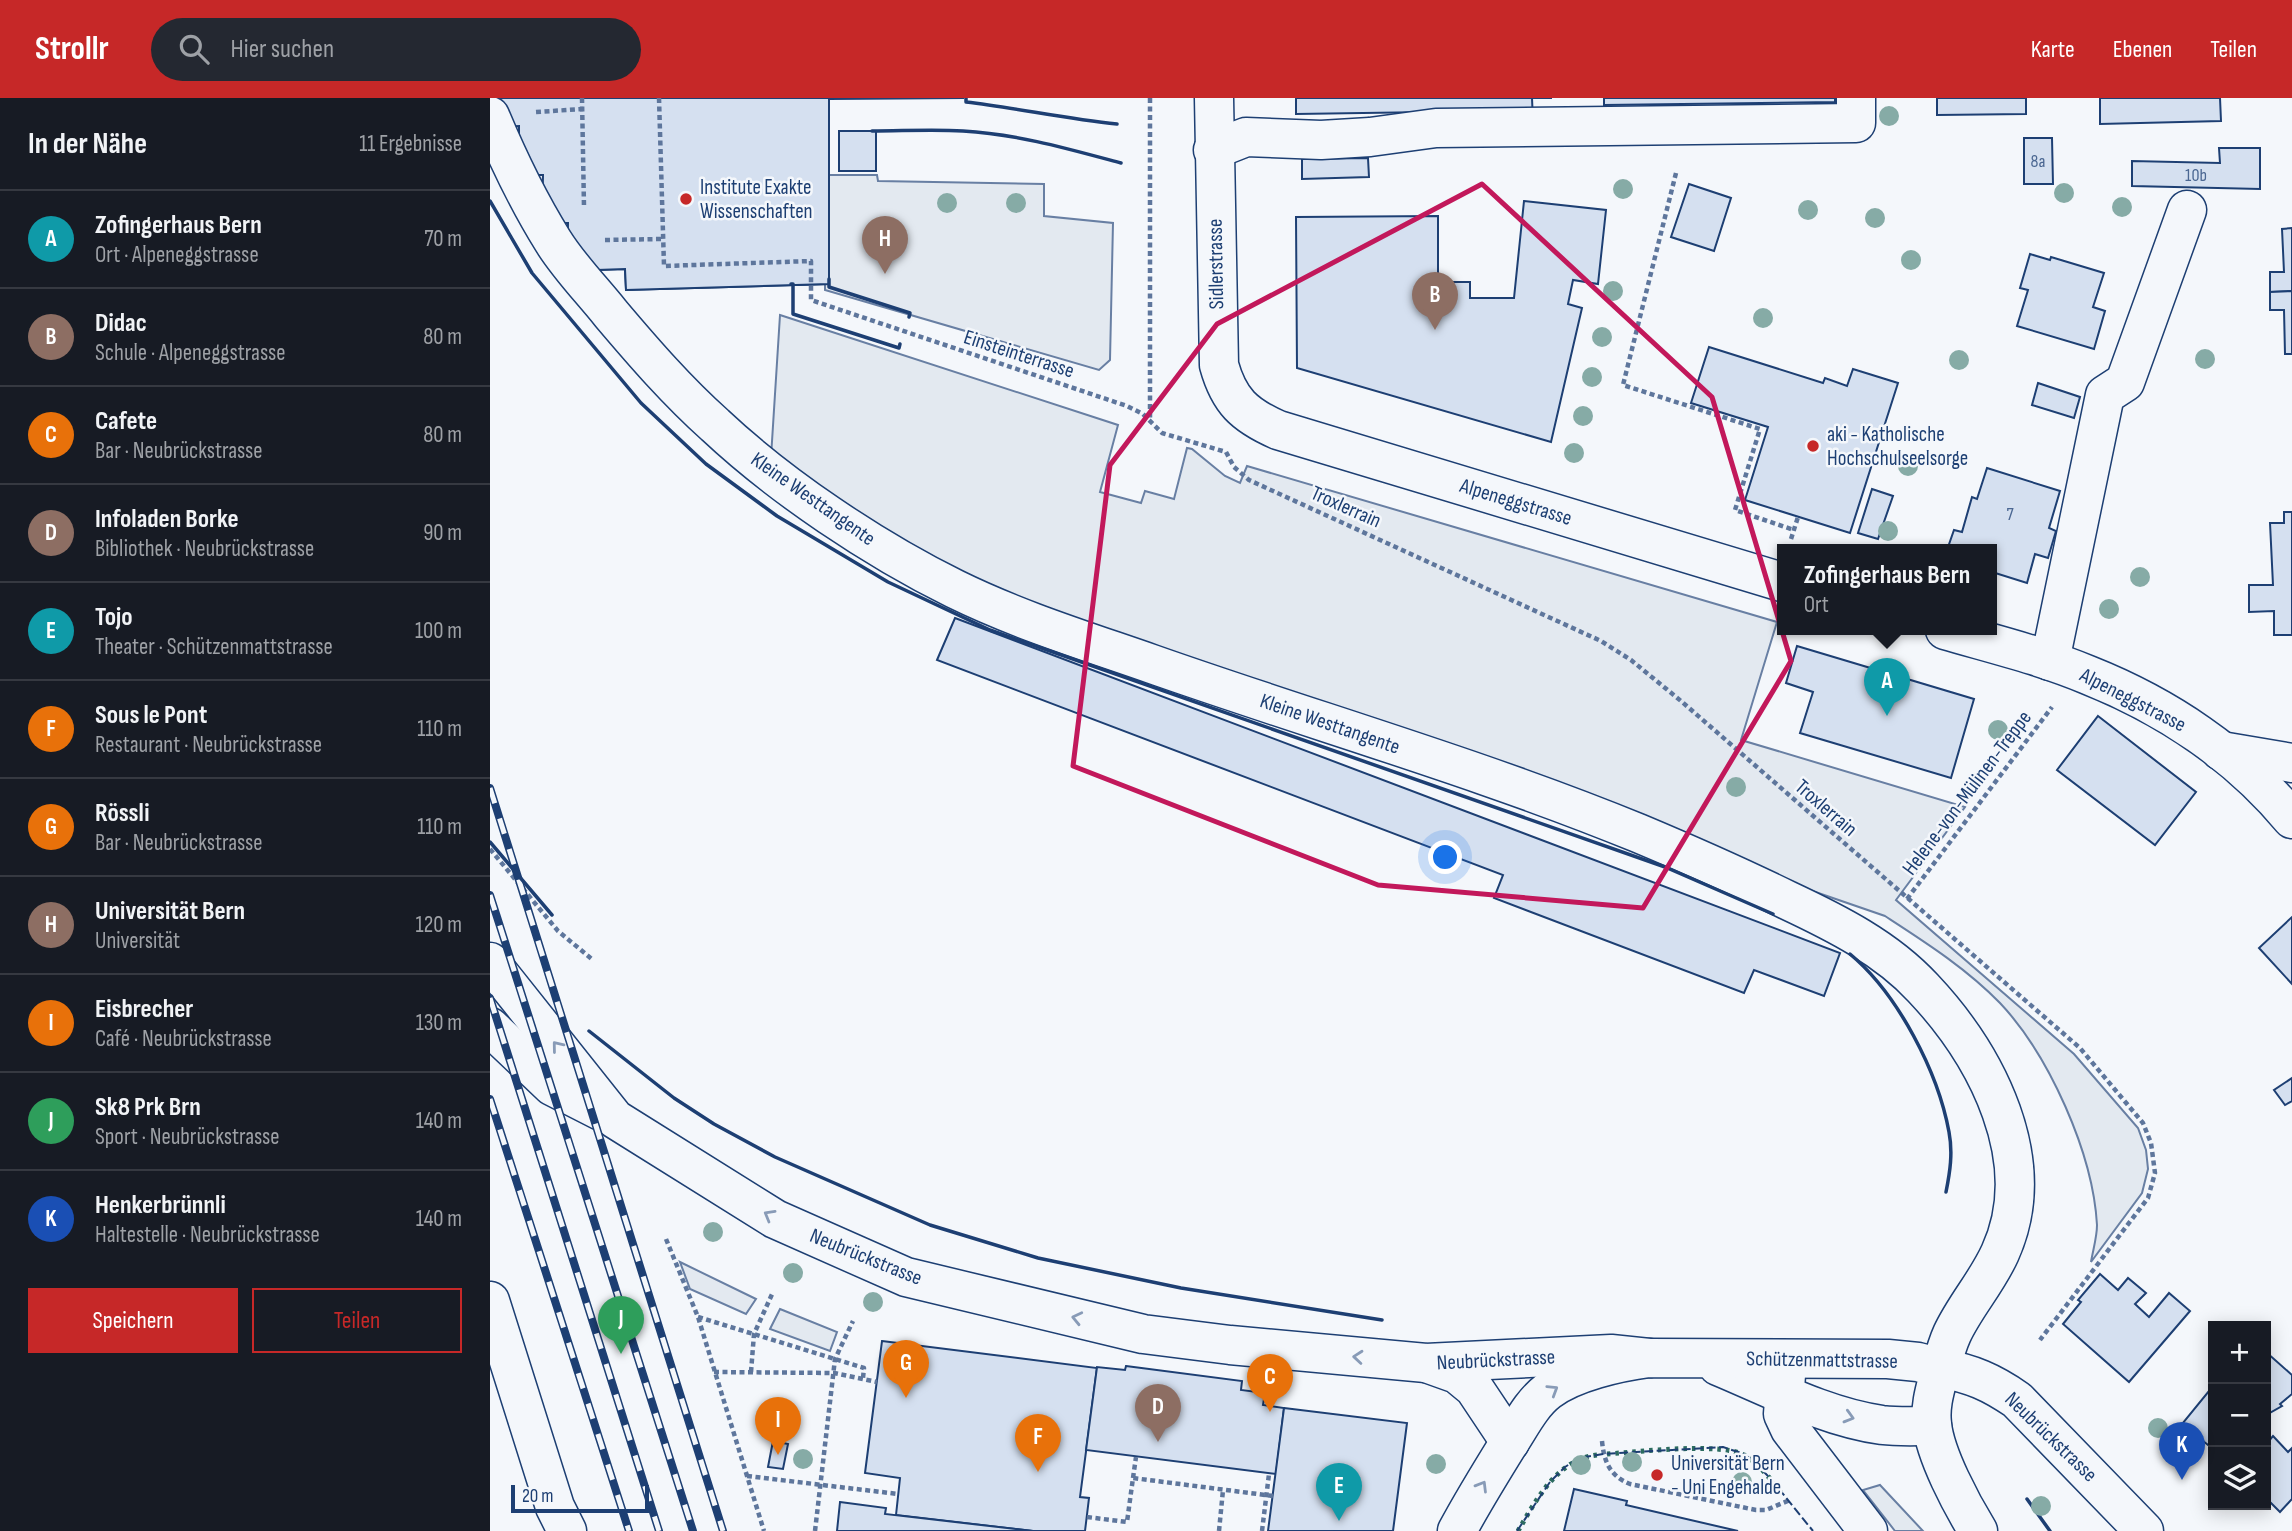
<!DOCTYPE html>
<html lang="de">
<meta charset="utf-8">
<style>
:root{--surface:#171b24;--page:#242831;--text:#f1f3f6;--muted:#9ea1a6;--line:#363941;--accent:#c62828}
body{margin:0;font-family:"Sofia Sans Condensed",sans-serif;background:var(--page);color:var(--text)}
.controls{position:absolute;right:21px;bottom:21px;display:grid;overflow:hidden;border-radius:0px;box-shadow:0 4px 18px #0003}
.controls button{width:63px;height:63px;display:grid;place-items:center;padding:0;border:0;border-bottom:2px solid var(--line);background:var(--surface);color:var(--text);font:35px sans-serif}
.scale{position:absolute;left:21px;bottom:18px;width:138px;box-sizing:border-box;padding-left:7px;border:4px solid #1d3f73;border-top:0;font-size:19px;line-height:24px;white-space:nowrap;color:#1d3f73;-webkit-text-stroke:5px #f4f7fb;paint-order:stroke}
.you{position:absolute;left:956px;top:760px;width:24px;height:24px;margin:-18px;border:5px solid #fff;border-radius:50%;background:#1a73e8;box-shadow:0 0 0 10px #1a73e833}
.badge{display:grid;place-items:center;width:46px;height:46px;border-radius:50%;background:var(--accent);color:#fff;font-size:23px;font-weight:700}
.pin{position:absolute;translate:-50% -58px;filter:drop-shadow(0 2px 4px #0008)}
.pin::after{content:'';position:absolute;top:37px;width:24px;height:21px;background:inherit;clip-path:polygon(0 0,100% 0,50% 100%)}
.popup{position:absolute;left:1287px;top:446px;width:220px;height:91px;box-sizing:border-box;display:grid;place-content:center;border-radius:0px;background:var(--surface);filter:drop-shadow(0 2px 5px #0005);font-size:23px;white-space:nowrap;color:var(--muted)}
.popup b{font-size:26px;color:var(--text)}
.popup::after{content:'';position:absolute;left:50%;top:100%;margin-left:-14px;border:14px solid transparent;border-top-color:var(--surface)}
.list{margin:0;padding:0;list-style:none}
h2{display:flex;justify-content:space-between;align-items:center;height:91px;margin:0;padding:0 28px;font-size:30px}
h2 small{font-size:23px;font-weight:400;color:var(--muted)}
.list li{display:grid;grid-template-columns:46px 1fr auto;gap:21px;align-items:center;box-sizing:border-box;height:98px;padding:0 28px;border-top:2px solid var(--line)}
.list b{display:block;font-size:26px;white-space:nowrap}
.list p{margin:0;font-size:23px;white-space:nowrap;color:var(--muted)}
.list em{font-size:23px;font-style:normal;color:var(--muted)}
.actions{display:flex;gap:14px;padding:21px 28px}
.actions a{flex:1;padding:16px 0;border:2px solid var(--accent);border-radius:0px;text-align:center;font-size:24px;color:var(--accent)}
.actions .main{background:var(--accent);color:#fff}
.icon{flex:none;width:38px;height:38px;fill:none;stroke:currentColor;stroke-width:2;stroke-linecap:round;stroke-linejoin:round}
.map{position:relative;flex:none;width:1802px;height:1433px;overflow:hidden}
header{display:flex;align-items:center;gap:42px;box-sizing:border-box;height:98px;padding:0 35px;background:var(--accent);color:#fff}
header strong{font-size:33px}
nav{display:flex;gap:38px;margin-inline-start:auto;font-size:24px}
.search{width:490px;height:63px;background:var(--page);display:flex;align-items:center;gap:18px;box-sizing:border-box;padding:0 24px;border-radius:38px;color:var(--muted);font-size:26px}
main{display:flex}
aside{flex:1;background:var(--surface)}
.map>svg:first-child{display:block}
</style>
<header>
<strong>Strollr</strong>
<div class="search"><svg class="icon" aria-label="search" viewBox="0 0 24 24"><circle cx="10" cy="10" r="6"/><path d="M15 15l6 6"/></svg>Hier suchen</div>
<nav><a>Karte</a><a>Ebenen</a><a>Teilen</a></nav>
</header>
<main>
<aside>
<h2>In der Nähe<small>11 Ergebnisse</small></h2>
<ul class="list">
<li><span class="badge" style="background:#0f9aa8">A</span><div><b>Zofingerhaus Bern</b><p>Ort · Alpeneggstrasse</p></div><em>70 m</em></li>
<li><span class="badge" style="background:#8d6e63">B</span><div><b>Didac</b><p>Schule · Alpeneggstrasse</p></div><em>80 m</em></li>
<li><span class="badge" style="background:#e8710a">C</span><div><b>Cafete</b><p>Bar · Neubrückstrasse</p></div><em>80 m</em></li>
<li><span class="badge" style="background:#8d6e63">D</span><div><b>Infoladen Borke</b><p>Bibliothek · Neubrückstrasse</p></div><em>90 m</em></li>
<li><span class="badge" style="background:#0f9aa8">E</span><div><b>Tojo</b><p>Theater · Schützenmattstrasse</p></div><em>100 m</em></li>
<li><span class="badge" style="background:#e8710a">F</span><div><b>Sous le Pont</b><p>Restaurant · Neubrückstrasse</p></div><em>110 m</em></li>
<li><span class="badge" style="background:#e8710a">G</span><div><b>Rössli</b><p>Bar · Neubrückstrasse</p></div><em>110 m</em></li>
<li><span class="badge" style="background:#8d6e63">H</span><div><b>Universität Bern</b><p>Universität</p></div><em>120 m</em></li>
<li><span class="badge" style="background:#e8710a">I</span><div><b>Eisbrecher</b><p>Café · Neubrückstrasse</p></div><em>130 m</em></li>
<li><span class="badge" style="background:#2e9e5b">J</span><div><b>Sk8 Prk Brn</b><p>Sport · Neubrückstrasse</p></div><em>140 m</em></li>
<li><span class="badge" style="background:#1a4fb4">K</span><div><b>Henkerbrünnli</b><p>Haltestelle · Neubrückstrasse</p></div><em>140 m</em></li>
</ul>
<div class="actions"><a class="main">Speichern</a><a>Teilen</a></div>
</aside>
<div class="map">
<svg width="1802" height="1433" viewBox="0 0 1802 1433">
<rect width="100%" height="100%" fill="#f4f7fb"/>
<g fill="#e3e9f0" stroke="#687fa3" stroke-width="2">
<path d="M 335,77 L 387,77 L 388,83 L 554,86 L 554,118 L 623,125 L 620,262 L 609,272 L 335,192 Z"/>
<path d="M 290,217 L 628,327 L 610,394 L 651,405 L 655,393 L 684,401 L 697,350 L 702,351 L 735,378 L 750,385 L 757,368 L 1287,524 L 1251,642 L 1475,709 L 1406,802 L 1584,956 L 1648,1030 L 1656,1052 L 1658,1071 L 1652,1095 L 1601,1164 C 1603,1152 1607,1139 1607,1127 C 1603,1055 1559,957 1510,905 C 1476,870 1435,844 1395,818 L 582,538 L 280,375 Z"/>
<path d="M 190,1164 L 266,1201 L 256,1216 L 200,1191 Z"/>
<path d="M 290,1211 L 347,1234 L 340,1253 L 280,1231 Z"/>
<path d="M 1390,1387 L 1433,1433 L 1405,1433 L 1373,1392 Z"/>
</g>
<g fill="#d5e0f0" stroke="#1d3f73" stroke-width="2">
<path d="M 6,0 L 339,1 L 339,186 L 136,192 L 135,171 L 77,173 L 78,125 L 52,125 L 53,77 L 29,77 L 29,28 L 7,29 Z"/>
<path d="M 6,0 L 474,0 L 339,1 L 339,186 L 136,192 L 135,171 L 77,173 L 78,125 L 52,125 L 53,77 L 29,77 L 29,28 L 7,29 Z"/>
<path d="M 806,0 L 1062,0 L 1042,0 L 1043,24 L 940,14 L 806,16 Z"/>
<path d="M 1114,0 L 1345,0 L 1345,4 L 1114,7 Z"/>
<path d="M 1447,0 L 1536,0 L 1536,16 L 1447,17 Z"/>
<path d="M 1610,0 L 1730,0 L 1731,23 L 1610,26 Z"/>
<rect x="349" y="33" width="37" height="40"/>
<path d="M 1534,40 L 1562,40 L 1563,86 L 1534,86 Z"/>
<path d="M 1729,50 L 1770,50 L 1770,91 L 1642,88 L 1642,63 L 1730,65 Z"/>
<path d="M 878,60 L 879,79 L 812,81 L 812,61 Z"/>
<path d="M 1199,86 L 1241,100 L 1224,153 L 1181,139 Z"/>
<path d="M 1034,103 L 1116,112 L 1108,186 L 1083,182 L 1078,206 L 1092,210 L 1061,344 L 807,270 L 806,119 L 948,118 L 948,201 L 962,201 L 962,184 L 980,184 L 980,200 L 1024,200 Z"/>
<path d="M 1802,130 L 1802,193 L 1780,194 L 1780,174 L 1794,174 L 1792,131 Z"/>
<path d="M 1540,156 L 1560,162 L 1561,159 L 1614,175 L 1603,209 L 1615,213 L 1604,251 L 1527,228 L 1538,192 L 1530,190 Z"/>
<path d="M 1802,193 L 1802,256 L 1795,256 L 1794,212 L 1780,212 L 1780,194 Z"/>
<path d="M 1219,249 L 1333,285 L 1335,280 L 1357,288 L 1363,271 L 1408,285 L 1360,435 L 1255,402 L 1278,329 L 1201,305 Z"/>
<path d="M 1548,285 L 1590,299 L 1584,320 L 1542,307 Z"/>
<path d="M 1497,370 L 1570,393 L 1559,430 L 1566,433 L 1558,460 L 1545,456 L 1537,485 L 1502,474 L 1502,452 L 1457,452 L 1464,432 L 1472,434 L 1482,399 L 1487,401 Z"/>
<path d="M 1382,391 L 1403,398 L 1388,441 L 1368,435 Z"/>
<path d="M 1794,414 L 1802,414 L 1802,537 L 1784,537 L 1784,513 L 1759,514 L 1759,487 L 1783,487 L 1780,425 L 1794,425 Z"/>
<path d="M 465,520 L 1350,855 L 1334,898 L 1264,872 L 1254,895 L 1004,800 L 1013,777 L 447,562 Z"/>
<path d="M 1307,548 L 1484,601 L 1461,680 L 1310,635 L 1323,594 L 1296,585 Z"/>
<path d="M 1608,618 L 1706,694 L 1665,747 L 1567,672 Z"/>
<path d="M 1802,819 L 1802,886 L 1769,850 Z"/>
<path d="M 1802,980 L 1802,1003 L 1795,1007 L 1784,992 Z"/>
<path d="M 1610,1176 L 1628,1192 L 1638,1180 L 1656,1195 L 1645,1206 L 1659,1219 L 1679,1195 L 1700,1213 L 1639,1284 L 1573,1226 L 1591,1204 L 1588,1202 Z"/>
<path d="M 392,1243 L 607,1270 L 590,1399 L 599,1400 L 595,1433 L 543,1433 L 406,1417 L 410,1380 L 375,1375 Z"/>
<path d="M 1776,1254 L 1802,1277 L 1802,1296 L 1790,1306 L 1792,1308 L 1776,1317 Z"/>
<path d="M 636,1268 L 752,1283 L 751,1292 L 775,1295 L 773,1307 L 794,1310 L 786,1376 L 596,1352 L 607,1269 L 635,1272 Z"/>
<path d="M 1723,1288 L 1723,1351 L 1692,1326 Z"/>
<path d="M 794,1310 L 917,1325 L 903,1433 L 778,1433 Z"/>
<path d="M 1783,1338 L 1798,1354 L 1802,1350 L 1802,1401 L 1790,1414 L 1776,1400 L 1776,1342 L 1778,1344 Z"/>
<path d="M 283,1343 L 298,1346 L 293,1371 L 278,1369 Z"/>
<path d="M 1084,1391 L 1137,1403 L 1136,1407 L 1248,1433 L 1074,1433 Z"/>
<path d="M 350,1404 L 396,1410 L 395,1416 L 543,1433 L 347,1433 Z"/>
</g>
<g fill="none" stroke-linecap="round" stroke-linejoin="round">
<g stroke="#1d3f73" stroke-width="41">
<g id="minor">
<path d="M 724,0 L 729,267 C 739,303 754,317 788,332 L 1292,484"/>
<path d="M 723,52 L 756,39 L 831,42 L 880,39 L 946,30 L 1366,25 L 1366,0"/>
<path d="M 1455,532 C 1503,546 1553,558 1598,577 C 1676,608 1748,656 1802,721"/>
<path d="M 1560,563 L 1615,297 L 1635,284 L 1697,112"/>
<path d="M 1731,653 L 1802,665"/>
<path d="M 0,1203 L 65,1409 L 77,1433"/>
<path d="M 1297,1264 L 1293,1316 L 1300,1331 L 1378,1433"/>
<path d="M 1451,1270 C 1482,1276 1501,1284 1527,1302 L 1654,1433"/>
</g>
</g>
<g stroke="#1d3f73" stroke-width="41">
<g id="major">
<path d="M 0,18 C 18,61 38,103 63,143 C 79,169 102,192 121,216 C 154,255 187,293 225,327 C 291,389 384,451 465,491 C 528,522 596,543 662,566 C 824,623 989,670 1148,735 C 1198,756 1248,778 1297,802 C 1346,825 1396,850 1433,890 C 1497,958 1552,1063 1510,1155 C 1497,1184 1475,1208 1462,1236 C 1456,1249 1452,1266 1448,1280 C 1444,1295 1440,1310 1442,1326 C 1445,1357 1472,1407 1488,1433"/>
<path d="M 0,864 L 125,1021 L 285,1121 L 416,1179 L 653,1236 L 740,1247 L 936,1265 L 1121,1256 L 1159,1260"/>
<path d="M 0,929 L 62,988 L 111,1013"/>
<path d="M 939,1266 L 967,1276 L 984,1290 L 1020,1344"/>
<path d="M 1228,1268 C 1281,1290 1335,1319 1392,1327 C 1409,1329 1425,1328 1442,1328"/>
<path d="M 967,1433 C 983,1403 1001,1374 1019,1345 C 1031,1327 1041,1306 1058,1293 C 1083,1274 1129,1264 1159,1260 L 1398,1261 L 1428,1264 L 1451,1270"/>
</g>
</g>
<g stroke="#5e769c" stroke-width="4.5" stroke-dasharray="5 3.5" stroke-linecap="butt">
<path d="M 92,0 L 94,109"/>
<path d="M 169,0 L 174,168 L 321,163 L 321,202 L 637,308 L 653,316 L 672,335 L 736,354 L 744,369 L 759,382 L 1111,543 L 1141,562 L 1191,603 L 1590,950 L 1653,1025 L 1661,1045 L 1665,1075 L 1658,1100 L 1550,1242"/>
<path d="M 660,0 L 660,321"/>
<path d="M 46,14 L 93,11"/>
<path d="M 1186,75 L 1133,287 L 1270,331 L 1245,412 L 1304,432"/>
<path d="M 115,142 L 173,141"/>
<path d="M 1301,441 L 1308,419"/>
<path d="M 0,751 L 68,833 L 103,862"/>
<path d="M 1417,801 L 1562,609"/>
<path d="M 176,1141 L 208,1219 L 274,1433"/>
<path d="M 208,1219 L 374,1270 L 373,1280"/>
<path d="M 224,1274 L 344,1275 L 387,1284"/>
<path d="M 261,1274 L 264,1236 L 283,1194"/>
<path d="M 1112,1343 C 1114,1364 1120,1378 1140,1386 L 1266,1412 L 1276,1412 L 1300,1402"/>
<path d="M 257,1378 L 408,1396"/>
<path d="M 643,1380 L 646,1359"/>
<path d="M 597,1419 L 637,1424 L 643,1380 L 783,1398"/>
<path d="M 325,1433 L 345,1261 L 363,1223"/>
<path d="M 729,1433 L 733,1392"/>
<path d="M 772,1433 L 779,1376"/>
</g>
<use href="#minor" stroke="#f4f7fb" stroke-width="38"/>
<use href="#major" stroke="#f4f7fb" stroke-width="38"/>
<g stroke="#1d3f73" stroke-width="8">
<g id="rail">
<path d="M 0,690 L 233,1433"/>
<path d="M 0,797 L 203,1433"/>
<path d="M 0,900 L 169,1433"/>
<path d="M 0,1001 L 139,1433"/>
</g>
</g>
<use href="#rail" stroke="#f4f7fb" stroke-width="5" stroke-dasharray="16" stroke-linecap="butt"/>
<g stroke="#2c6c60" stroke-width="5" stroke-dasharray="3.5 5" stroke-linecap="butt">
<path d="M 1117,1356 C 1148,1354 1230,1344 1254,1357 C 1269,1365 1281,1382 1292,1396"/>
<path d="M 1028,1433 C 1046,1402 1068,1360 1108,1357"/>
</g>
<path stroke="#1d3f73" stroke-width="2" stroke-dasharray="9 3.5" stroke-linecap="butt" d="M 1027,1433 L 1060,1384 L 1075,1369 L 1089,1360 L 1113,1356 L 1233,1349 L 1254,1356 L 1262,1362 L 1281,1381 L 1323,1433"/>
<g stroke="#1d3f73" stroke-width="3.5">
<path d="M 476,0 L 476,4 C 527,10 576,21 627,26"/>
<path d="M 382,33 C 412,33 443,31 473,33 C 527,36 579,51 631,65"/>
<path d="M 0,103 L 42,175 L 151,305 L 216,366 L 287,418 L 398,484 L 500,532 L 1175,769 L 1283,816"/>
<path d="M 339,181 L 339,189 L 420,215 L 419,219"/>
<path d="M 301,186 L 303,186 L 303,216 L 409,250 L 410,246"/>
<path d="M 0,744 L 62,817"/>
<path d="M 1360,856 C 1408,896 1448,974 1459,1034 C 1463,1055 1460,1074 1456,1094"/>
<path d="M 99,933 L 184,1000 L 224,1026 L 285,1059 L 440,1127 L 548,1160 L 691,1190 L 892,1222"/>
<path d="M 1537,1401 L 1560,1433"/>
</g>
</g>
<g fill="#86aba6">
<circle cx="1399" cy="18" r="10"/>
<circle cx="1133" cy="91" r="10"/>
<circle cx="1574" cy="95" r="10"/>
<circle cx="457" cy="105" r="10"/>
<circle cx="526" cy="105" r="10"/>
<circle cx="1632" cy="109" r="10"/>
<circle cx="1318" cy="112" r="10"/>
<circle cx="1385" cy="120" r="10"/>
<circle cx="1421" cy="162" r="10"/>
<circle cx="1123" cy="193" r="10"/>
<circle cx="1273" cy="220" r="10"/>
<circle cx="1112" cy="239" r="10"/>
<circle cx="1715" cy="261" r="10"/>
<circle cx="1469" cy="262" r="10"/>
<circle cx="1102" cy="279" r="10"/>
<circle cx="1093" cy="318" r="10"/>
<circle cx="1084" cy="355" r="10"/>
<circle cx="1418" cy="368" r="10"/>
<circle cx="1398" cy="433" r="10"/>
<circle cx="1650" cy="479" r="10"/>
<circle cx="1619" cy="511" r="10"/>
<circle cx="1508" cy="632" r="10"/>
<circle cx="1246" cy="689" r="10"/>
<circle cx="223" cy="1134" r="10"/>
<circle cx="303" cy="1175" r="10"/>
<circle cx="383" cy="1204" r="10"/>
<circle cx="1668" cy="1330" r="10"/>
<circle cx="313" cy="1361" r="10"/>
<circle cx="1142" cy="1364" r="10"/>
<circle cx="946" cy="1366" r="10"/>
<circle cx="1091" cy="1367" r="10"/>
<circle cx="1252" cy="1384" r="10"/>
<circle cx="1551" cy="1408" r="10"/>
</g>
<defs><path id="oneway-chevron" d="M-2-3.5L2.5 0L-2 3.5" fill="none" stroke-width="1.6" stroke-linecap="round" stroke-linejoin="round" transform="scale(1.75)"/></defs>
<g stroke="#889bb7">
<use href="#oneway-chevron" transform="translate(67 948) rotate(-129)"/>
<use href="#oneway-chevron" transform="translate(279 1117) rotate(-150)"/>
<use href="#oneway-chevron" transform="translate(587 1220) rotate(-167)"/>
<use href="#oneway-chevron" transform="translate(868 1259) rotate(-175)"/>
<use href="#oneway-chevron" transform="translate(1063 1292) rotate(-32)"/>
<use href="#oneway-chevron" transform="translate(1359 1319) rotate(16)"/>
<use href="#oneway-chevron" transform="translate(992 1388) rotate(-59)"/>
</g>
<path fill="none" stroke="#c2185b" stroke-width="5" stroke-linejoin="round" d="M 992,86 L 1222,299 L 1301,563 L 1153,810 L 888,787 L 583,668 L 620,367 L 727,226 Z"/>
<g fill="#c62828" stroke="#f4f7fb" stroke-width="2.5">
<circle cx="196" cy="101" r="7"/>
<circle cx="1323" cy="348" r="7"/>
<circle cx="1167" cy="1377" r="7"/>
</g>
<g text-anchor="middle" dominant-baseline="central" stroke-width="5" stroke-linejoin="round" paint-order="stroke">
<g font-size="18" fill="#4b6792">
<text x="1548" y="63">8a</text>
<text x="1706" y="77">10b</text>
<text x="1520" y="416">7</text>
</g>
<g font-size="21" fill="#1d3f73" stroke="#f4f7fb" text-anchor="start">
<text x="210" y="89">Institute Exakte<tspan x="210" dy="24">Wissenschaften</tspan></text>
<text x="1337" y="336">aki - Katholische<tspan x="1337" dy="24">Hochschulseelsorge</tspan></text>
<text x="1181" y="1365">Universität Bern<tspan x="1181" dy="24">- Uni Engehalde</tspan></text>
</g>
<g font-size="21" fill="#1d3f73" stroke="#f4f7fb">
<text transform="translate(726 166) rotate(-91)">Sidlerstrasse</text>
<text transform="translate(529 256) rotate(18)">Einsteinterrasse</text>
<text transform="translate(323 401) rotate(35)">Kleine Westtangente</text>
<text transform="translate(1026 404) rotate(17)">Alpeneggstrasse</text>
<text transform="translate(856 409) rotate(24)">Troxlerrain</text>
<text transform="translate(1643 602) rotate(27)">Alpeneggstrasse</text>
<text transform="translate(840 626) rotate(19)">Kleine Westtangente</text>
<text transform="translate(1477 695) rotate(-53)">Helene-von-Mülinen-Treppe</text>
<text transform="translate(1336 710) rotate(41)">Troxlerrain</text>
<text transform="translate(376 1159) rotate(22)">Neubrückstrasse</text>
<text transform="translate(1006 1262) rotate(-3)">Neubrückstrasse</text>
<text transform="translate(1332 1262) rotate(1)">Schützenmattstrasse</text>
<text transform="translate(1561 1339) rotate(44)">Neubrückstrasse</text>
</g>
</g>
</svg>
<div class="controls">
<button>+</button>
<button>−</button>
<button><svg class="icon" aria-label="layers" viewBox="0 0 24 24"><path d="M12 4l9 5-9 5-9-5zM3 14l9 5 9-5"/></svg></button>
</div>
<div class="scale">20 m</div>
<div class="you"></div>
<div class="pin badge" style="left:1397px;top:618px;background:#0f9aa8">A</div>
<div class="popup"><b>Zofingerhaus Bern</b>Ort</div>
<div class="pin badge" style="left:945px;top:232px;background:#8d6e63">B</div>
<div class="pin badge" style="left:780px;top:1314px;background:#e8710a">C</div>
<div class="pin badge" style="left:668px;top:1344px;background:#8d6e63">D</div>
<div class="pin badge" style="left:849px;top:1423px;background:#0f9aa8">E</div>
<div class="pin badge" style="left:548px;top:1374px;background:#e8710a">F</div>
<div class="pin badge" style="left:416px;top:1300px;background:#e8710a">G</div>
<div class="pin badge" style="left:395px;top:176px;background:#8d6e63">H</div>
<div class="pin badge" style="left:288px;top:1357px;background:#e8710a">I</div>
<div class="pin badge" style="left:131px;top:1256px;background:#2e9e5b">J</div>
<div class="pin badge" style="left:1692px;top:1382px;background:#1a4fb4">K</div>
</div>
</main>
